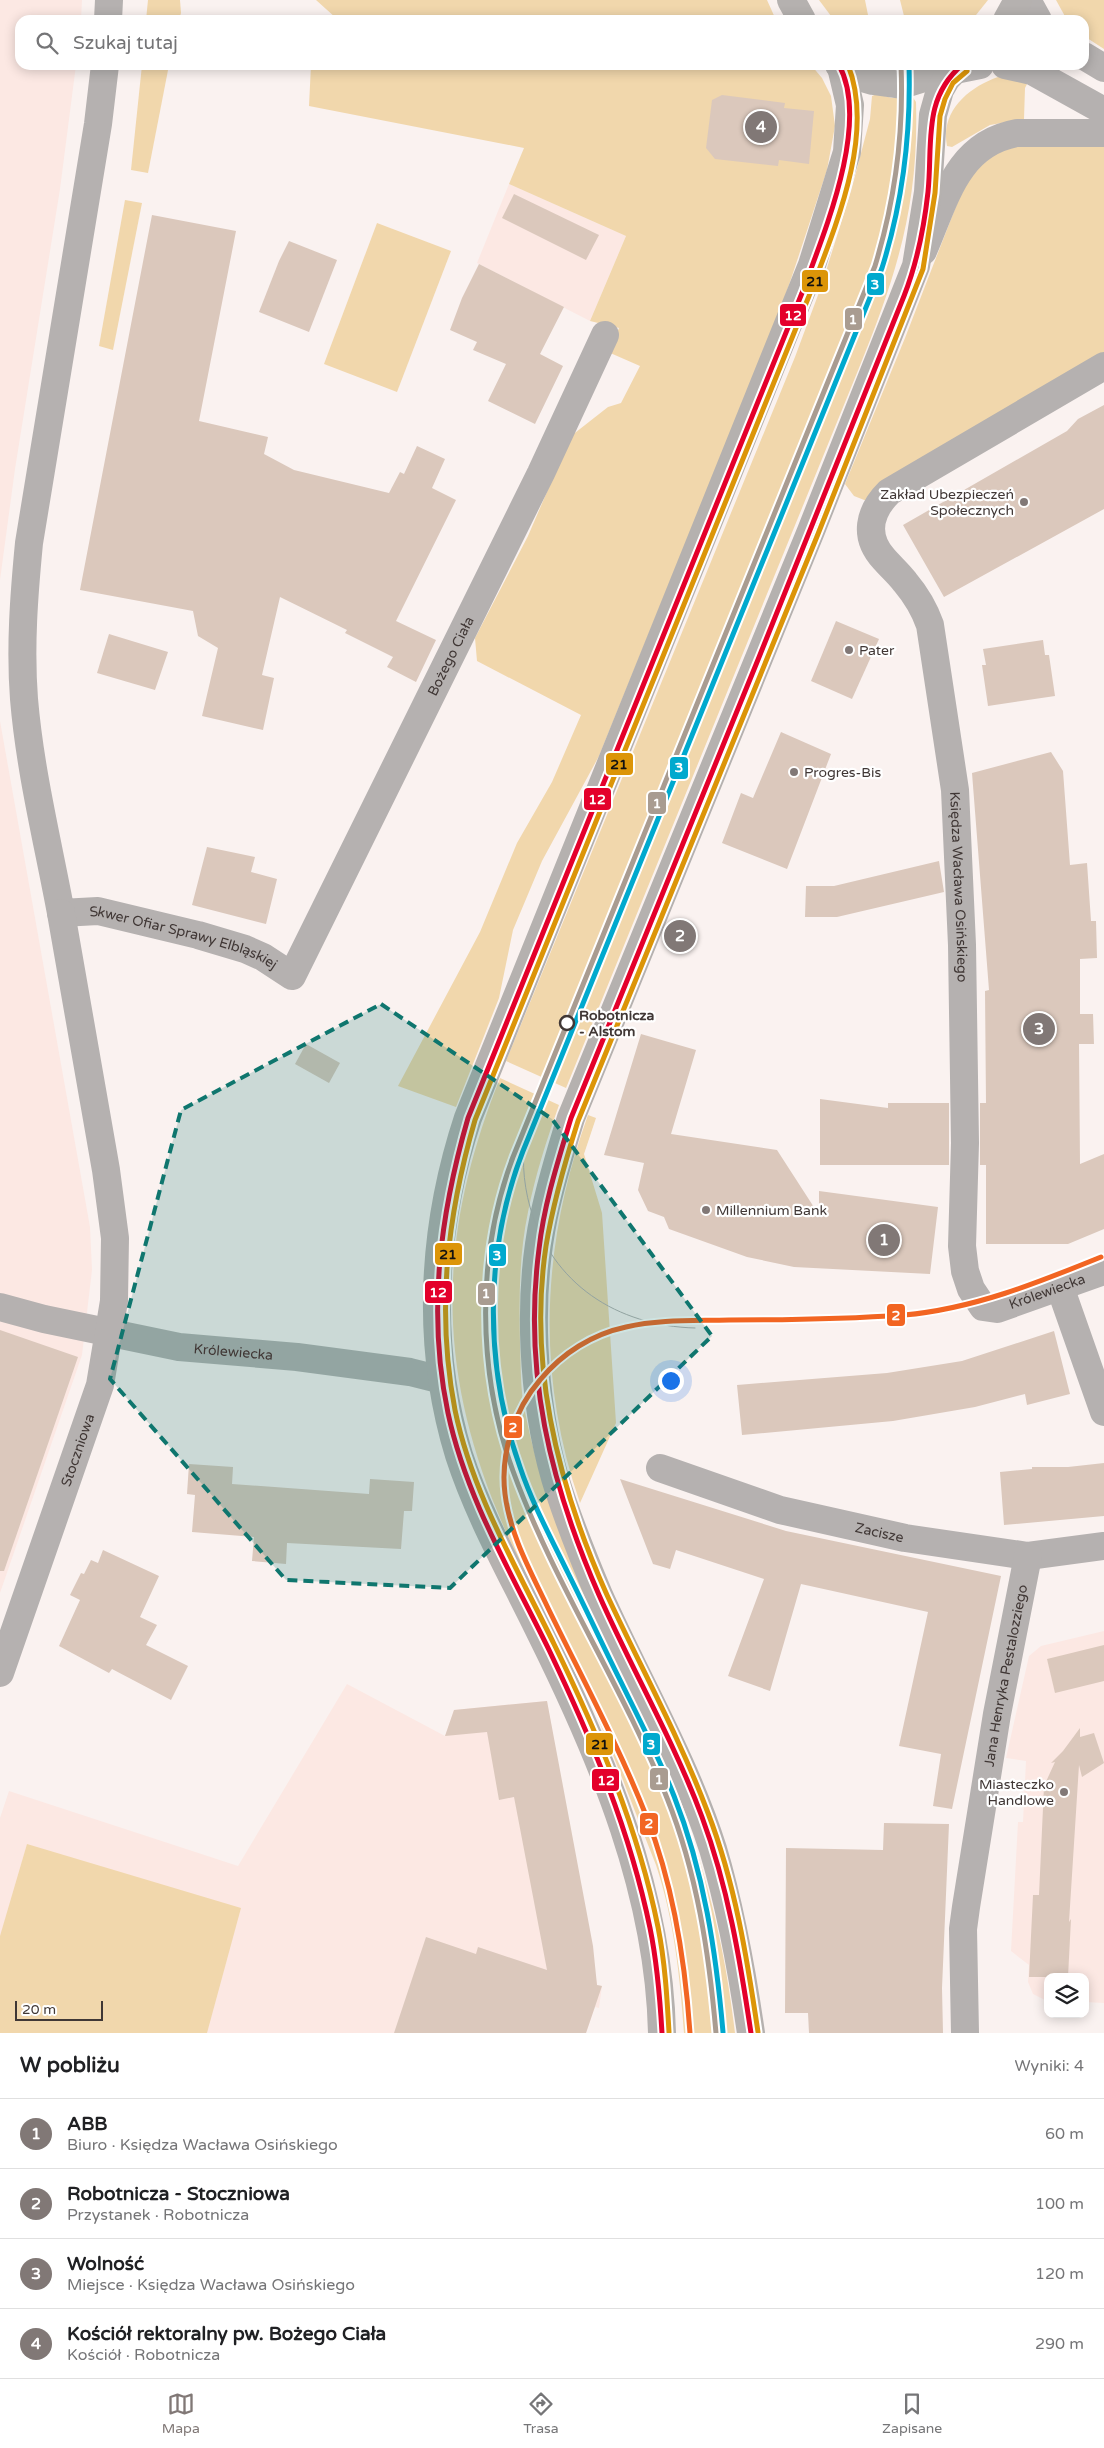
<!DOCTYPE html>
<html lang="pl">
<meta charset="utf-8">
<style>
:root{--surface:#fff;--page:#f6f6f6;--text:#202124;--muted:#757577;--line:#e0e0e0;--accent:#817876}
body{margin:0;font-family:"Varela Round",sans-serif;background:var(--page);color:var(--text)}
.controls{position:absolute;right:15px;bottom:15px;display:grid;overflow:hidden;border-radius:10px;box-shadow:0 2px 12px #0003}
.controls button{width:45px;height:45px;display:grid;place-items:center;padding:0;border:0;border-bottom:1px solid var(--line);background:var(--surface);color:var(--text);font:25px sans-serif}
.scale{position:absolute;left:15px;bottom:12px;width:88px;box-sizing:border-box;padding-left:5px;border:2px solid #403735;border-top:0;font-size:14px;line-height:18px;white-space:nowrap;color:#403735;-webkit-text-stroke:4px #fff;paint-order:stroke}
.you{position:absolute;left:670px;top:1380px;width:18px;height:18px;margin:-12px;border:4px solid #fff;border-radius:50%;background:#1a73e8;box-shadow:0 0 0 8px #1a73e833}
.badge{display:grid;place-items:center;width:32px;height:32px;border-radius:50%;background:var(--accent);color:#fff;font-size:16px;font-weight:700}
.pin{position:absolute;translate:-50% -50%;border:2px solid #fff;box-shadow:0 1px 5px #0006}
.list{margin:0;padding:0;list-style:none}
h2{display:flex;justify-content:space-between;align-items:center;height:65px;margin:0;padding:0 20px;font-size:21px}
h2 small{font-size:16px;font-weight:400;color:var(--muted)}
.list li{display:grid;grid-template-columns:32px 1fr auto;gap:15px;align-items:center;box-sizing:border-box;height:70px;padding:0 20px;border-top:1px solid var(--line)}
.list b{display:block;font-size:19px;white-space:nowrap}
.list p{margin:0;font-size:16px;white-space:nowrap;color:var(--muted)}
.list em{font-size:16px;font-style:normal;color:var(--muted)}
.icon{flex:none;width:28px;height:28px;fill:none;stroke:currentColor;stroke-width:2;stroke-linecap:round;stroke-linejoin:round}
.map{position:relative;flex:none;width:1104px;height:2033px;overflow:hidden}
.search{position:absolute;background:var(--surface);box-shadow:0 2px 12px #0003;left:15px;right:15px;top:15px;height:55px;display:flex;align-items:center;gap:12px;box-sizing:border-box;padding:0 18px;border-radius:15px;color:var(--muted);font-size:19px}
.sheet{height:345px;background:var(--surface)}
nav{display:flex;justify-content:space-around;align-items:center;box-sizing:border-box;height:70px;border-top:1px solid var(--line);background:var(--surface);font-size:14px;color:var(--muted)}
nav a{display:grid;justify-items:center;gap:2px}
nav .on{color:var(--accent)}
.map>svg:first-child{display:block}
</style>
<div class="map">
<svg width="1104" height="2033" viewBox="0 0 1104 2033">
<rect width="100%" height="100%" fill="#faf2f0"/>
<g fill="#fce8e3">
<path d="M 0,0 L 82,0 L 81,20 L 20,20 L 20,65 L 76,65 L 60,189 L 15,469 L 0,580 Z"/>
<path d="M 509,184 L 626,236 L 590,321 L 477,263 Z"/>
<path d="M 0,721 L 90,1227 L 92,1270 L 82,1355 L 0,1593 Z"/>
<path d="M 1104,1631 L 1104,2003 L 1085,2002 L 1085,1977 L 1048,1977 L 1048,2001 L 1045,2000 L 1033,1994 L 1028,1982 L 1029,1965 L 1011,1951 L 1018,1822 L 1023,1822 L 1026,1761 L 1006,1758 L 1029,1656 L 1041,1646 Z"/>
<path d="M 347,1684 L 445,1736 L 454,1710 L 547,1701 L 597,1985 L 602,1986 L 599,2008 L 595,2007 L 586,2033 L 0,2033 L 0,1818 L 9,1791 L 238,1866 Z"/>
</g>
<g fill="#f1d7ac">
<path d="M 148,0 L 180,0 L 181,13 L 179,20 L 146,20 Z"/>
<path d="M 316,0 L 767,0 L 776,20 L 332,20 L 336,18 Z"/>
<path d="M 819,0 L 865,0 L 869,20 L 834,20 Z"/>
<path d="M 900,0 L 988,0 L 972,20 L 905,20 Z"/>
<path d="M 1056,0 L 1104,0 L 1104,49 L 1084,36 L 1084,20 L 1067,20 Z"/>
<path d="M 142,65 L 169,65 L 148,173 L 131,170 Z"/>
<path d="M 311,65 L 811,65 L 822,78 L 831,96 L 835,126 L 827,170 L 790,282 L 776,321 L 599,756 L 542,861 L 513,930 L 499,998 L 456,1107 L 398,1086 L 480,932 L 517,843 L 552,782 L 581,715 L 477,661 L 475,638 L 528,536 L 571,436 L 608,407 L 621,403 L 640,366 L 608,352 L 619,328 L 590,321 L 626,236 L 509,184 L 524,148 L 309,106 Z"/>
<path d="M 998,77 L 1029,80 L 1025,88 L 1024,119 L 990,125 L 952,147 L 947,146 C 940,111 969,87 998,77 Z"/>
<path d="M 877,94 L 892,98 L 912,96 L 916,102 C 919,205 897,274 859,368 L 566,1088 L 506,1061 L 795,357 L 821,287 L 851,191 L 870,119 L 872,96 Z"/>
<path d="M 1104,144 L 1104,366 L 877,505 L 854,496 L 845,484 L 905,338 L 970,170 L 1001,145 Z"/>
<path d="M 125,200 L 142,203 L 113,350 L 99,346 Z"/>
<path d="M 377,223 L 451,251 L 397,392 L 324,364 Z"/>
<path d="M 500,1078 L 559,1105 C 547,1139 535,1176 528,1212 C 519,1255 519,1300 520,1344 C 521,1366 520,1390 525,1412 C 551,1543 619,1656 670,1778 C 704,1859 725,1946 735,2033 L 684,2033 C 680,1976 674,1919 656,1865 C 631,1803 609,1739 580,1679 C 553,1624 521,1570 498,1513 C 435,1361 439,1231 500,1078 Z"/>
<path d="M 588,1115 L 596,1118 L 584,1154 L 602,1213 L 616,1423 L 580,1503 C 535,1373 542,1242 588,1115 Z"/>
<path d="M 27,1844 L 241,1908 L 207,2033 L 0,2033 L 0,1936 Z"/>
</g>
<g fill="#dbc8bc">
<path d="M 722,95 L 785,103 L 784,108 L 814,111 L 809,164 L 779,160 L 778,166 L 715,159 L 706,148 L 712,100 Z"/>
<path d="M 514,194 L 599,235 L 586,260 L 502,218 Z"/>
<path d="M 152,215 L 236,231 L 199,421 L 268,437 L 264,454 L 294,470 L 389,493 L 400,472 L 404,474 L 417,446 L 445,459 L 432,488 L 456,500 L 396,621 L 436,640 L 416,682 L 387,667 L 393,657 L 345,633 L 347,630 L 280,597 L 262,675 L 274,678 L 263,730 L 202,716 L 218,648 L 198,636 L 193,611 L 80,590 Z"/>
<path d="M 289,241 L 337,260 L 309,332 L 259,312 L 279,261 Z"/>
<path d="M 479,264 L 564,307 L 540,354 L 563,366 L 535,424 L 488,401 L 506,364 L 473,350 L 477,342 L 450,330 L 462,298 Z"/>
<path d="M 1104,405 L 1104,509 L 944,597 L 903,525 L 1067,431 L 1078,419 Z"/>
<path d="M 836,621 L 879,639 L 852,699 L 811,681 Z"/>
<path d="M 109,634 L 168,652 L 155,690 L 97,673 Z"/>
<path d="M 1043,640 L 1045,655 L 1049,655 L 1055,696 L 988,706 L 982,665 L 986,665 L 983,649 Z"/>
<path d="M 781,732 L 831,754 L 787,869 L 722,843 L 741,793 L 753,798 Z"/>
<path d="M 1051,752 L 1063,771 L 1070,865 L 1087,863 L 1091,921 L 1096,921 L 1097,958 L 1080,959 L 1080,1014 L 1093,1014 L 1094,1044 L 1079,1044 L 1080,1164 L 1104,1154 L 1104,1229 L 1068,1244 L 986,1244 L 986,1165 L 980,1165 L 980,1103 L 986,1103 L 985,991 L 989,990 L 972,773 Z"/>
<path d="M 207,847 L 255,857 L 251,872 L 277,879 L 266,924 L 192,905 Z"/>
<path d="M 939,861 L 944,892 L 837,917 L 805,917 L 806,886 L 834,886 Z"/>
<path d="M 641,1034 L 696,1050 L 671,1134 L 777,1150 L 819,1215 L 819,1191 L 938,1207 L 930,1274 L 794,1267 L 747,1257 L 669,1229 L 664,1217 L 648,1211 L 638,1190 L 644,1163 L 604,1155 Z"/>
<path d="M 306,1044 L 340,1063 L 329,1083 L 295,1064 Z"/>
<path d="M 820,1099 L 888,1108 L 888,1103 L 949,1103 L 949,1165 L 820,1165 Z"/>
<path d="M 0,1330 L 78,1357 L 4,1571 L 0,1571 Z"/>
<path d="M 1054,1331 L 1070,1394 L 1027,1405 L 1025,1394 L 975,1407 L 893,1421 L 742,1435 L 737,1385 L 887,1373 L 962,1361 Z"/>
<path d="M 1104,1463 L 1104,1516 L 1004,1525 L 1000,1472 L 1032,1469 L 1032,1467 L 1068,1467 Z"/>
<path d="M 189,1464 L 233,1467 L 232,1484 L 369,1494 L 370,1479 L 414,1482 L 412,1511 L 404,1511 L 401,1549 L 287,1543 L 286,1564 L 252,1561 L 254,1537 L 192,1532 L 195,1495 L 187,1494 Z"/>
<path d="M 620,1479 L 786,1531 L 1001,1576 L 952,1809 L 933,1806 L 941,1754 L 899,1746 L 928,1612 L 801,1584 L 770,1691 L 728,1676 L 764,1579 L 676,1550 L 670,1569 L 653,1564 Z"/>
<path d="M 103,1550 L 159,1576 L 140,1617 L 157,1625 L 146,1645 L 188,1666 L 171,1700 L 112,1669 L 109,1673 L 59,1646 L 80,1600 L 70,1595 L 81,1573 L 84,1574 L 91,1560 L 98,1563 Z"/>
<path d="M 1104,1645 L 1104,1681 L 1055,1693 L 1047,1659 Z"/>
<path d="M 547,1701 L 593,1946 L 597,1985 L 602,1986 L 586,2033 L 394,2033 L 426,1937 L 476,1954 L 478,1947 L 547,1970 L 514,1797 L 499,1800 L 487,1732 L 445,1736 L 454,1710 Z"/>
<path d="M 1080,1728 L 1080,1737 L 1094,1733 L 1104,1763 L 1082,1777 L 1079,1765 L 1069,1922 L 1071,1919 L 1068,1977 L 1029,1977 L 1033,1895 L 1039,1895 L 1044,1786 L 1055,1762 L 1051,1763 L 1063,1751 Z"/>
<path d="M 884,1823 L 949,1824 L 942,1988 L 943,2033 L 809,2033 L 808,2013 L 785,2013 L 786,1848 L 883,1850 Z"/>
</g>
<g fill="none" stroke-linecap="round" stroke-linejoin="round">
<g stroke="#b5b1b0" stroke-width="28">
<path d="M 108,20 L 109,0"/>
<path id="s1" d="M 105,65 L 98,124 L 29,543 C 24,595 20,647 24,699 C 30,771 48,843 61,913 L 98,911 L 198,935 L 245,949 L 263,957 L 292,976 L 541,473 L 605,335"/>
<path id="s2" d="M 1104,366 L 889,492 C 869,512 863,536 884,559 C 891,567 899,574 905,582 C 916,595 924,608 930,625 L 955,790 L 962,945 L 965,1143 L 962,1246 L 965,1271 L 971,1289 L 983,1307 L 997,1309 L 1104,1271"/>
<path d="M 1060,1287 L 1104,1412"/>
<path id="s3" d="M 0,1307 L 44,1319 L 179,1347 L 297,1357 L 410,1372 L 442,1380"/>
<path id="s4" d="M 660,1468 L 780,1510 L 905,1538 L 1028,1556 L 1104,1546"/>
<path id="s5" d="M 0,1673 L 100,1385 L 114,1301 L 115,1238 L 106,1170 L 61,913"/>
<path id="s6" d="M 965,2033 L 963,1929 L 966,1907 L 997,1714 L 1028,1556"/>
</g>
<g stroke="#b5b1b0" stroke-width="28">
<path d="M 1027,0 L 1038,20"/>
<path d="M 1084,56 L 1104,68"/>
<path d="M 1005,65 L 1032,71 L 1104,111"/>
<path d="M 955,70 L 980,65"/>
<path d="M 923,251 C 945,201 956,144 1017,133 L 1104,133"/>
</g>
<g stroke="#b5b1af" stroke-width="28">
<path d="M 791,0 L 802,20"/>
<path d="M 1007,20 L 1018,0"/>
<path d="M 839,65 L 859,77 L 873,81 L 902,85 L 960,67"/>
<path d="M 662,2033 C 659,1893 603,1759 541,1634 C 513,1576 479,1517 459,1455 C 425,1344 432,1227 468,1118 L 812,265 L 847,152 L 850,105 L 841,67"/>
<path d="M 751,2033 C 742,1971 731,1909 713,1849 C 685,1761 637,1680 599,1595 C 583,1557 567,1518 555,1478 C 532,1398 527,1297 544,1216 C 551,1183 561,1150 571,1118 L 811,531 L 916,266 L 928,192 L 933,115 L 940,90 L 947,78 L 955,70"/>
</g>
<path stroke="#b3aeae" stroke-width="1" d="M 536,1099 C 533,1108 529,1118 527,1128 C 521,1153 523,1182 530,1207 C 552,1284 617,1326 695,1328"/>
<g stroke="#fff" stroke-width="9">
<g id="bus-1">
<path d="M 662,2033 C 660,1998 657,1962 650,1928 C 630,1831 592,1740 550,1652 C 512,1574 466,1498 448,1413 C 427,1313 440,1215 468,1118 L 802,293 C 823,235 871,124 839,65"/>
<path d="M 751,2033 C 740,1960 728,1887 702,1817 C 674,1741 632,1670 599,1595 C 550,1483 523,1372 539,1249 C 544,1204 558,1161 571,1118 C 683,844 795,571 904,296 C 917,263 924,228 928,192 C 933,144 922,99 962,65"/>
</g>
</g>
<g stroke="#fff" stroke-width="9">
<g id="bus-2">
<path d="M 669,2032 C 667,1997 665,1962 658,1927 C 638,1828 598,1734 554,1644 C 517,1568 472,1493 455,1410 C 436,1311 447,1216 475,1120 L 809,296 C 834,230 876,135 848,65"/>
<path d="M 758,2032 C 747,1958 735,1883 708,1813 C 680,1738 641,1668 607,1595 C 558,1486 528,1366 546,1246 C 553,1203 565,1162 578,1121 L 818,534 L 923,269 L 935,193 L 940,116 L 945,99 L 953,83 L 967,71"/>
</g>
</g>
<use href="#bus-1" stroke="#e4002b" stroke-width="5"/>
<use href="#bus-2" stroke="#dc9508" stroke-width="5"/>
<g stroke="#fff" stroke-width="9">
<path id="tram-1" d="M 716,2033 C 709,1953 697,1873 667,1798 C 623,1686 554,1584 513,1471 C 477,1372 476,1255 513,1157 L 875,266 C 895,200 904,134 901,65"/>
</g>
<g stroke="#fff" stroke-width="9">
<path id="tram-2" d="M 723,2032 C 716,1952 704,1872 674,1796 C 659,1757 639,1719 621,1682 C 603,1646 586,1609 568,1573 C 551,1538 532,1503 520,1467 C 484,1366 484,1251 523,1151 L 882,268 C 903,201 911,135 909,65"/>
</g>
<g stroke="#fff" stroke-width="9">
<path id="tram-3" d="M 690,2033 C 685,1960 674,1887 647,1818 C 619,1746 582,1678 548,1608 C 531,1572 510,1535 505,1494 C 500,1454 514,1410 540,1380 C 562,1353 593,1334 626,1327 C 660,1319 695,1321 729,1320 C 787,1320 846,1319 904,1315 C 973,1309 1037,1283 1101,1257"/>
</g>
<use href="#tram-1" stroke="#a99c91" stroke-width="5"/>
<use href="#tram-2" stroke="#00a9ce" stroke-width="5"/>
<use href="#tram-3" stroke="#f26522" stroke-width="5"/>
</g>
<path fill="#0f766e" fill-opacity="0.2" stroke="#0f766e" stroke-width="4" stroke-dasharray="10 6" stroke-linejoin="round" d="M 381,1004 L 552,1119 L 712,1336 L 450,1588 L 286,1580 L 110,1379 L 181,1110 Z"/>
<g fill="#817876" stroke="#fff" stroke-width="2">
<circle cx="1024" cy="502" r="5"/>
<circle cx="849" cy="650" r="5"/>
<circle cx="794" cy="772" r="5"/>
<circle cx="706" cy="1210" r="5"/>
<circle cx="1064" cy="1792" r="5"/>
</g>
<circle fill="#fff" stroke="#403735" stroke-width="2.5" cx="567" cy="1023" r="7"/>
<g text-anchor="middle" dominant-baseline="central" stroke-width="4.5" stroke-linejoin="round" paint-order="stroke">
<g font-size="14" fill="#403735" stroke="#fff" text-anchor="start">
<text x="1014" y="494" text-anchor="end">Zakład Ubezpieczeń<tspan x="1014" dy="16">Społecznych</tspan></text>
<text x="859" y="650">Pater</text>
<text x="804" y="772">Progres-Bis</text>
<text x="716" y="1210">Millennium Bank</text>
<text x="1054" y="1784" text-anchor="end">Miasteczko<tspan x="1054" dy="16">Handlowe</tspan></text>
</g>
<g font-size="14" fill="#403735" stroke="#fff">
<text stroke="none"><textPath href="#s1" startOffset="1458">Bożego Ciała</textPath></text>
<text stroke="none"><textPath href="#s2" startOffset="670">Księdza Wacława Osińskiego</textPath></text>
<text stroke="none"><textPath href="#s1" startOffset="984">Skwer Ofiar Sprawy Elbląskiej</textPath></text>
<text stroke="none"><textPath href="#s2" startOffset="1162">Królewiecka</textPath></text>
<text stroke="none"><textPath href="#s3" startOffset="238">Królewiecka</textPath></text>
<text stroke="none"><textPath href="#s5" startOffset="236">Stoczniowa</textPath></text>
<text stroke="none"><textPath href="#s4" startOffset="229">Zacisze</textPath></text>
<text stroke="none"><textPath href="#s6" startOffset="361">Jana Henryka Pestalozziego</textPath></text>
</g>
<g font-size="14" font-weight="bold" fill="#403735" stroke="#fff" text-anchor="start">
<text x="579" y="1015">Robotnicza<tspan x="579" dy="16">- Alstom</tspan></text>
</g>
</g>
<g stroke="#fff" stroke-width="2">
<rect x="801" y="269" width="28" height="24" rx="5" fill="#dc9508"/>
<rect x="866" y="272" width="19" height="24" rx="5" fill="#00a9ce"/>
<rect x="779" y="303" width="28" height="24" rx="5" fill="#e4002b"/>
<rect x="844" y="307" width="19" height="24" rx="5" fill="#a99c91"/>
<rect x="605" y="752" width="29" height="24" rx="5" fill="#dc9508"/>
<rect x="669" y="756" width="20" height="24" rx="5" fill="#00a9ce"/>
<rect x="583" y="787" width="29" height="24" rx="5" fill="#e4002b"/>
<rect x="647" y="791" width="20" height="24" rx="5" fill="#a99c91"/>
<rect x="434" y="1242" width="29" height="24" rx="5" fill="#dc9508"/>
<rect x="488" y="1243" width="19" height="24" rx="5" fill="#00a9ce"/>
<rect x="424" y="1280" width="29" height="24" rx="5" fill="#e4002b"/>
<rect x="477" y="1282" width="19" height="24" rx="5" fill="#a99c91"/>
<rect x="886" y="1303" width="20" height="24" rx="5" fill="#f26522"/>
<rect x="503" y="1415" width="20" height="24" rx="5" fill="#f26522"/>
<rect x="585" y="1732" width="29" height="24" rx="5" fill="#dc9508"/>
<rect x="642" y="1732" width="19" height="24" rx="5" fill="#00a9ce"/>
<rect x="649" y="1767" width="20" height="24" rx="5" fill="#a99c91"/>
<rect x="591" y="1768" width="29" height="24" rx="5" fill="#e4002b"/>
<rect x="639" y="1812" width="20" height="24" rx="5" fill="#f26522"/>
</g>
<g font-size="14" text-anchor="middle" font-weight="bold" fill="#fff">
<text x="875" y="289">3</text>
<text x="793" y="320">12</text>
<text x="853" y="324">1</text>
<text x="679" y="772">3</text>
<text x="597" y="804">12</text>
<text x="657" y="808">1</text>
<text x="497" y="1260">3</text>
<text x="438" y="1297">12</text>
<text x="486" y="1298">1</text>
<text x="896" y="1320">2</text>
<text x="513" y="1432">2</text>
<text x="651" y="1749">3</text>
<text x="659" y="1784">1</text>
<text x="606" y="1785">12</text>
<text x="649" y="1828">2</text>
</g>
<g font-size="14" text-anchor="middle" font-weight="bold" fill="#111">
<text x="815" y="286">21</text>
<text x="619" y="769">21</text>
<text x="448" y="1259">21</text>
<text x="600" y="1749">21</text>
</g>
</svg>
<div class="controls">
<button><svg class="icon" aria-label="layers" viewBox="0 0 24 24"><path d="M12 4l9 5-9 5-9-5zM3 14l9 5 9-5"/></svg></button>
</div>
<div class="scale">20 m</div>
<div class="you"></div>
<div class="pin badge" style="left:884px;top:1240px">1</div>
<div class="pin badge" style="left:680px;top:936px">2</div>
<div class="pin badge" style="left:1039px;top:1029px">3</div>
<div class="pin badge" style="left:761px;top:127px">4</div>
<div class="search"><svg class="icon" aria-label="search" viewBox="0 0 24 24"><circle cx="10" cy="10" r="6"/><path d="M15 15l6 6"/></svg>Szukaj tutaj</div>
</div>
<section class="sheet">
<h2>W pobliżu<small>Wyniki: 4</small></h2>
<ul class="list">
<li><span class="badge">1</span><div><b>ABB</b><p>Biuro · Księdza Wacława Osińskiego</p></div><em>60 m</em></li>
<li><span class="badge">2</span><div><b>Robotnicza - Stoczniowa</b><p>Przystanek · Robotnicza</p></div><em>100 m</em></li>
<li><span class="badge">3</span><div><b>Wolność</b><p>Miejsce · Księdza Wacława Osińskiego</p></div><em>120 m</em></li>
<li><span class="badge">4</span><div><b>Kościół rektoralny pw. Bożego Ciała</b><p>Kościół · Robotnicza</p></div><em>290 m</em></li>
</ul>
</section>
<nav>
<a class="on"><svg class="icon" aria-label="map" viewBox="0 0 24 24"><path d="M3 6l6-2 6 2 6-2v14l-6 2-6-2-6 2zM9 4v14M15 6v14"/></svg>Mapa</a>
<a><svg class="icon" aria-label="directions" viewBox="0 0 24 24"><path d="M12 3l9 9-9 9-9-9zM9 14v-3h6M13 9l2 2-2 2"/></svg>Trasa</a>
<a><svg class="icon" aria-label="saved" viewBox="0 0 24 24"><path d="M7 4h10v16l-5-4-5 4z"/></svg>Zapisane</a>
</nav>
